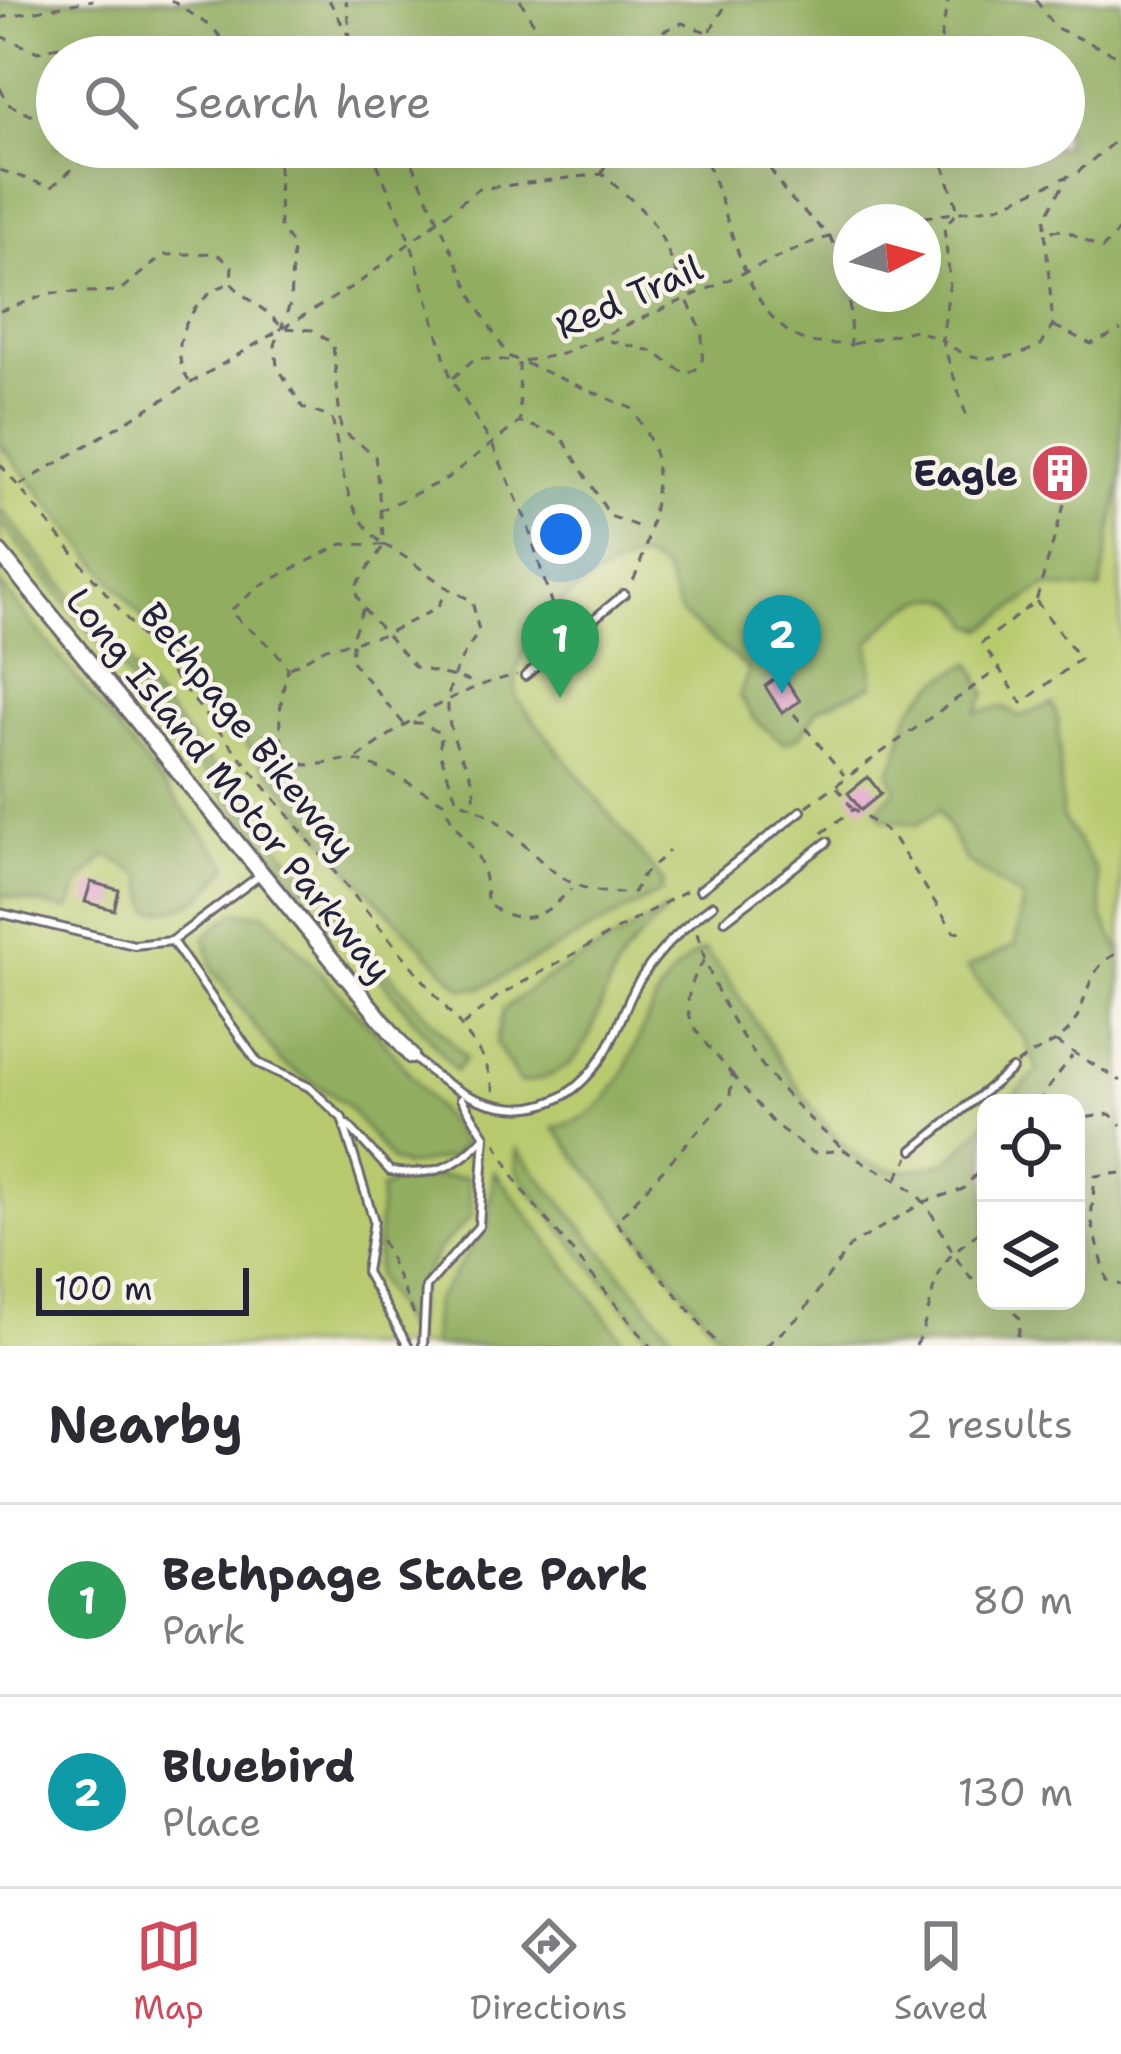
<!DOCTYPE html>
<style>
:root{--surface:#fff;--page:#f2f2f3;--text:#2b2b33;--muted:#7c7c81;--line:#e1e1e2;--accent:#d1495b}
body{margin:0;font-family:"Shantell Sans",sans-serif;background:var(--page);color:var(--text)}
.controls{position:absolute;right:36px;bottom:36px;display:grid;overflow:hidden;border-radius:24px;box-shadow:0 12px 48px #0002}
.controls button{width:108px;height:108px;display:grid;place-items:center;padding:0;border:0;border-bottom:3px solid var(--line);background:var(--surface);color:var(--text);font:60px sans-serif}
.compass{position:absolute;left:833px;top:204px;width:108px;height:108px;border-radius:50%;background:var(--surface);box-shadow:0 12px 48px #0002;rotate:84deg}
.scale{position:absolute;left:36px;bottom:30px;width:213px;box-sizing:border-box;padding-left:12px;border:6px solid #22223b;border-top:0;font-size:33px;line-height:42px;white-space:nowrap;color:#22223b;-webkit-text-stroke:9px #f7f3e8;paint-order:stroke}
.you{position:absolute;left:561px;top:534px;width:42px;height:42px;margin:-30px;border:9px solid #fff;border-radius:50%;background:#1a73e8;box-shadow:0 0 0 18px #1a73e833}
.badge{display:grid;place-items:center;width:78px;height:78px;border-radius:50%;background:var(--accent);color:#fff;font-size:39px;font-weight:700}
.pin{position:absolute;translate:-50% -99px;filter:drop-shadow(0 3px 6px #0008)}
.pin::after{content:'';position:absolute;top:63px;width:42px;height:36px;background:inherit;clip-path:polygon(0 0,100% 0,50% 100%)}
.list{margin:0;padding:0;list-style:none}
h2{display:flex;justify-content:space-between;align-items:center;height:156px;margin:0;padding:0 48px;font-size:51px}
h2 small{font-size:39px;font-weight:400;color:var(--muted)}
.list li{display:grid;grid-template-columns:78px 1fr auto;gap:36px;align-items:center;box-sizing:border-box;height:192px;padding:0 48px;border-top:3px solid var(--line)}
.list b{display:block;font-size:45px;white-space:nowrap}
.list p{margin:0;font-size:39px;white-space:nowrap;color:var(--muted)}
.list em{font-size:39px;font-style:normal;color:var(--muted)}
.icon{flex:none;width:66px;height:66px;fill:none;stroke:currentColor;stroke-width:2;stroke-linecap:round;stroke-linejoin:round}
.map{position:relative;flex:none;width:1121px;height:1346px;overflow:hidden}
.search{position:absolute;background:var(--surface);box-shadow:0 12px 48px #0002;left:36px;right:36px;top:36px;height:132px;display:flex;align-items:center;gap:30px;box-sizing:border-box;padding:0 42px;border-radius:66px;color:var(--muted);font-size:45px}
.sheet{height:540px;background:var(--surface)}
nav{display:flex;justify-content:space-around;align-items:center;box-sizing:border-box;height:168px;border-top:3px solid var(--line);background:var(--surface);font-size:33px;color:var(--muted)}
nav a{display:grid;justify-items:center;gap:6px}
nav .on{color:var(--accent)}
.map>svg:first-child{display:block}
</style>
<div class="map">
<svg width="1121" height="1346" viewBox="0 0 1121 1346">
<rect width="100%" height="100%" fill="#f7f3e8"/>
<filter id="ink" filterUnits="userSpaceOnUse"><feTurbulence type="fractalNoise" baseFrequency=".00833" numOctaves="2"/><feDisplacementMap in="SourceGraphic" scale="24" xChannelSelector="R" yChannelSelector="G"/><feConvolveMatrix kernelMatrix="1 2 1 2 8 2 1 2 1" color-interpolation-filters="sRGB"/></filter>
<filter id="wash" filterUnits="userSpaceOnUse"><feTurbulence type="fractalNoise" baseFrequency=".004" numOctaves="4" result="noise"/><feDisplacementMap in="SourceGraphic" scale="48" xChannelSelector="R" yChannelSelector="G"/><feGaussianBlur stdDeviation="2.7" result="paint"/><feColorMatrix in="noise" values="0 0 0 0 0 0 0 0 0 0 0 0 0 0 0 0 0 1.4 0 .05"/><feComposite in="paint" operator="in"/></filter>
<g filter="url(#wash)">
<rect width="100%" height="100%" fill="#f4e2ca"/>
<path fill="#b7ca6d" stroke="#6c7654" stroke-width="3" fill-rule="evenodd" d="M 0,0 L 1121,0 L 1121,1346 L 0,1346 ZM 57,57 L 1064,57 L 1064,147 L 57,147 ZM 851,222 L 923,222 L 923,294 L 851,294 ZM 986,1103 L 1076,1103 L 1076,1301 L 986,1301 Z"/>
<g fill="#91ae60" stroke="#5a684e" stroke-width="3" fill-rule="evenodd">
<path d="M 0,0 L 1121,0 L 1121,479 L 1100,590 L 1044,587 L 984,629 L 972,625 C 947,568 895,613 869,643 L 873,685 L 819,708 L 800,736 L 784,743 L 757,722 L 739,696 L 749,670 L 680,613 L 665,571 L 642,558 C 588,569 503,639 517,699 L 664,883 L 660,886 L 663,891 L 481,988 L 461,988 L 354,875 L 0,444 ZM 57,57 L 1064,57 L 1064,147 L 57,147 ZM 851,222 L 923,222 L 923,294 L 851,294 Z"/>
<path d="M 0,508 L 306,879 L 309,889 L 299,887 L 0,522 Z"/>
<path d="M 0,584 L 229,866 C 207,893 188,916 150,910 L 142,876 L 107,855 L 79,883 L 69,910 L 0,895 Z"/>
<path d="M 971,663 L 986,694 L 976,712 L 1003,707 L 1019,717 L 1052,704 L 1058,719 L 1062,817 L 1097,872 L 1103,918 L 1121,954 L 1121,1346 L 727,1346 L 554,1128 C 565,1124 580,1121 589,1114 C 646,1074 638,979 705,950 C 748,997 818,1140 866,1162 C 891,1174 922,1173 947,1160 C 961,1153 974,1134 986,1122 L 986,1301 L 1076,1301 L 1076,1103 L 1005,1103 L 1038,1071 L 1025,1039 L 967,968 L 1015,945 L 1023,899 L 966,861 L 939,810 L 917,825 L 883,819 L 877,810 L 896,790 L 889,772 C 906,744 898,741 907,719 C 918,692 946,675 971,663 Z"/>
<path d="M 667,910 C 651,928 628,947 617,968 C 589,1023 593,1075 520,1083 L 496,1043 L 503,1010 L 537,984 Z"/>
<path d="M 235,912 L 266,914 L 380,1037 L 443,1116 L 463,1144 L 453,1157 L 405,1166 L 392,1161 L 346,1104 L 281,1062 L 213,970 L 205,936 Z"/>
<path d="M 336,915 L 466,1058 L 456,1071 L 335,923 Z"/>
<path d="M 516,1149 L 682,1346 L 657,1346 L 525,1184 L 516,1169 Z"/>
<path d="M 494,1171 L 628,1346 L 432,1346 L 435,1301 L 487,1226 Z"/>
<path d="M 404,1177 L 467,1177 L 473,1215 L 439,1249 L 419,1284 L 411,1338 L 376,1277 L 381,1189 Z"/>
</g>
<g id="blocks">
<g fill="#e19dc8">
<path d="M 1053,454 L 1074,459 L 1067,492 L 1046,487 Z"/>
<path d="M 782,674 L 800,701 L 782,713 L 765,686 Z"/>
<path d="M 868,777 L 881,794 L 861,810 L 848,793 Z"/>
<path d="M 91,882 L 119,890 L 114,910 L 85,902 Z"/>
</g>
</g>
</g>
<g filter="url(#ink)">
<use href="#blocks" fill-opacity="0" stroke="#6c656d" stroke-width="3"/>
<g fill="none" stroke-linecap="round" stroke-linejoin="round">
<g stroke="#6c656d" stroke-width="12">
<g id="service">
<path d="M 525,676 L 624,594"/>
<path d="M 700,890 L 801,811"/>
<path d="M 0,913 L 134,945 L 172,941 L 259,876"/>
<path d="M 725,920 L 827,842"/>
<path d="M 172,941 L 258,1063 L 309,1087 L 342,1118 L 374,1221 L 366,1272 L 408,1346"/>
<path d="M 414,1058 C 474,1113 552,1136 604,1054 C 619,1031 625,1002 641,978 C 659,950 685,925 713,905"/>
<path d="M 348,1125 L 390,1171 C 433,1177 457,1168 485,1136 L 461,1099"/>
<path d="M 913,1150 L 1012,1069"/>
<path d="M 423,1346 L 426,1287 L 479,1226 L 485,1136"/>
</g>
</g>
<g stroke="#6c656d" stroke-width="20">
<path id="minor" d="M 0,553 L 411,1056"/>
</g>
<g stroke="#6c656d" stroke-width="3" stroke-dasharray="9 9" stroke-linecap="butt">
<path d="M 171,0 L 213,28 L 237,57"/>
<path d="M 329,0 L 360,57"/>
<path d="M 520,0 L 553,57"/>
<path d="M 1036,0 L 1054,27 L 1121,57"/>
<path d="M 0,18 L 93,0"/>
<path d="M 710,31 L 729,0"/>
<path d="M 710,35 L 720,57"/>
<path d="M 0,36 L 38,52 L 76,41 L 99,57"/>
<path d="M 341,57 L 350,37 L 346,0"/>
<path d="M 638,57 L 663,31 L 682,23 L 709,33"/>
<path d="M 945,57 L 941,37 L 948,0"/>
<path d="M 0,88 L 8,104 L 57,128"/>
<path d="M 278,147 L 280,226 L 293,246 L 290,304 L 275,345 L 277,366 L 303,408 L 332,418 C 343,466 342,511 384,545 L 354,589 L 363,608 L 353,635 L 351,660 L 403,723 L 420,723 L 442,734 L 439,750 L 457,801 C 533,824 540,902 634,892 L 642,876 L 669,851"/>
<path d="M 370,147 L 411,244 L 451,379 L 493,446 L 526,520 L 561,635"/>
<path d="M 405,147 L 476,304 L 508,356 L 633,409 C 640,423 650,437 654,452 C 664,483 646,561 629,588"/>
<path d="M 699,147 C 731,201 738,315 804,340 C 817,345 837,343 851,345 L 848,272 L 830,237 L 787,195 L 756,147"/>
<path d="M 938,147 L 958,211 L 944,227 L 950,282 L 942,340 C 972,365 1006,362 1041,345 L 1053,325 L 1045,231 L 1065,230 L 1102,249 L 1121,228"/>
<path d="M 0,170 L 51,187 L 82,161 L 127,147"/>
<path d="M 602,173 L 612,147"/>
<path d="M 888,222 L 997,207 L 1078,172 L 1121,136"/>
<path d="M 1045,228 L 1045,218 L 1067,178"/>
<path d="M 0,311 L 52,293 L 119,291 L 164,255 L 216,253 L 232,266 L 231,283 C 248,302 267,308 282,328 L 313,330 L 333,344 L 341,430 L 375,455 L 384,545 L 342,544 L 261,585 L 230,611 C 248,631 276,646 288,669 C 281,695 266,764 310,765 C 325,765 343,758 357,761 C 378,765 423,790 443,802 C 462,849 486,841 487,904 C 525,928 543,918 571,889"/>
<path d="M 1054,326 L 1091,344 L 1121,330"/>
<path d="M 853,344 L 915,330 L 942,340 L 968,421"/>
<path d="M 524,361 L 562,354 L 815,241 L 851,231"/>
<path d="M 519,363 L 520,420"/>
<path d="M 453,378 L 475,358 L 514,361"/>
<path d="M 189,381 C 164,347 193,295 228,284"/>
<path d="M 0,464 L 461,1026 L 485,1060 L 494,1092"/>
<path d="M 20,485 L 360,282 L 478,189 L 602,174 C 662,225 657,224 685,295 C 700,331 704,323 702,365 L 687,375 L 652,351 L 598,338"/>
<path d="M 379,511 L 446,479 L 520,422 L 561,436 L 610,516 L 645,529"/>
<path d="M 384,545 C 418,561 438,588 472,600 L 479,632 C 451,671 437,701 458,749 C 467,769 478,781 473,804"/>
<path d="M 1036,601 L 1080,659 L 1022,703 L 982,643 L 1036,601 L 1066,498"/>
<path d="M 363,608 L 415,667 L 474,682"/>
<path d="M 290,668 L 326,648 L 383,635 L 438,608 L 445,590"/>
<path d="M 794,714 L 844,775"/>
<path d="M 358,758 C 406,722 458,687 517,675"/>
<path d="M 837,787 L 852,808"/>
<path d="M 807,806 L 994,672"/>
<path d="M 822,833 L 854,809 L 892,835 L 954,932 L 962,931"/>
<path d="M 697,933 C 720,1021 775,1093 844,1149"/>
<path d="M 704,960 C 670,1015 695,1030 732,1074 L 730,1095 L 616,1222 L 719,1346"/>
<path d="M 463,1025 L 497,997 L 691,888"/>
<path d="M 1056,1042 L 1121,1081"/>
<path d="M 1017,1064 C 1031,1052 1047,1048 1060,1038 C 1092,1016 1078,967 1121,952"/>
<path d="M 732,1074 L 773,1123 L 813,1153 L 845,1150 C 871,1171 905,1177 925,1204 C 947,1234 954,1268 986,1291"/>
<path d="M 1037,1103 L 1072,1056"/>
<path d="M 1076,1129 L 1083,1118 L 1110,1114 L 1121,1125"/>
<path d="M 496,1143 L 519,1186 L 650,1346"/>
<path d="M 1121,1173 L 1095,1176 L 1091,1219 L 1107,1280 L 1121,1285"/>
<path d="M 897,1178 L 909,1157"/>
<path d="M 382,1240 L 414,1314"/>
<path d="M 1000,1301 L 1021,1319 L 1016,1346"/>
<path d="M 766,1346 L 801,1315 L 850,1246 L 924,1202 L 963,1189 L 986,1163"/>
<path d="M 916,1346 C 944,1283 918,1272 986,1228"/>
</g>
<use href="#service" stroke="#fff" stroke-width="6"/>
<use href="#minor" stroke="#fff" stroke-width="14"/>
</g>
</g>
<defs>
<g id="building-disc" transform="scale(3)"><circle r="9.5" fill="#d1495b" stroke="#f7f3e8"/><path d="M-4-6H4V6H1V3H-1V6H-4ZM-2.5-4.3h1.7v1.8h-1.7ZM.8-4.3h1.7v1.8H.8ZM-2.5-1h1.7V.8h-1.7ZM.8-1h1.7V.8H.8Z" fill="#fff"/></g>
</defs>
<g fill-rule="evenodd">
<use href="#building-disc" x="1060" y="473"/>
</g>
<g text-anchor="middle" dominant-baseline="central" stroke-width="9" stroke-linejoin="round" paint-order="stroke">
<g font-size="36" fill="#22223b" stroke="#f7f3e8">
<text transform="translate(629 297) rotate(-24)">Red Trail</text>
<text transform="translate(248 731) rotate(51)">Bethpage Bikeway</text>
<text transform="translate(229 785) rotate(51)">Long Island Motor Parkway</text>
</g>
<g font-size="36" font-weight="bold" fill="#22223b" stroke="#f7f3e8" text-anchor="end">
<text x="1018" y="473">Eagle</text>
</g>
</g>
</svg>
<div class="controls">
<button><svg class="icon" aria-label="locate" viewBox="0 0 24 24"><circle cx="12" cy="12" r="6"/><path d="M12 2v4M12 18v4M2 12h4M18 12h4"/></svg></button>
<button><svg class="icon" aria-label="layers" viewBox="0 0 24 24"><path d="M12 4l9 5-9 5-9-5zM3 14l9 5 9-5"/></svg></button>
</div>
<svg class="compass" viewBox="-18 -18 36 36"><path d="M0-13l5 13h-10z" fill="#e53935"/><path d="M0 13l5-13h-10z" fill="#7c7c81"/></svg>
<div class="scale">100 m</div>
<div class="you"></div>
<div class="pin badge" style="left:560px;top:698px;background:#2e9e5b">1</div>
<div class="pin badge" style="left:782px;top:694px;background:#0f9aa8">2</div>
<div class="search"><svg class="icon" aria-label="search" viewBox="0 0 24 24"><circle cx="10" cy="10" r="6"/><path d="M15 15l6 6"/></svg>Search here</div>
</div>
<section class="sheet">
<h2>Nearby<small>2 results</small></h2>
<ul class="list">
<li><span class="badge" style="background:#2e9e5b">1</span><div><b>Bethpage State Park</b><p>Park</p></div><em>80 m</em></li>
<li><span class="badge" style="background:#0f9aa8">2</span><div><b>Bluebird</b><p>Place</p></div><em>130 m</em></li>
</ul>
</section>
<nav>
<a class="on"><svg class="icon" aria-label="map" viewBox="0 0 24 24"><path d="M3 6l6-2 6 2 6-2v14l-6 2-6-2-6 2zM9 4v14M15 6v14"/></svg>Map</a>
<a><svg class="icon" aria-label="directions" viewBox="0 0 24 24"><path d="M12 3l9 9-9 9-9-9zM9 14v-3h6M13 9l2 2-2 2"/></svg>Directions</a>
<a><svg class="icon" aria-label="saved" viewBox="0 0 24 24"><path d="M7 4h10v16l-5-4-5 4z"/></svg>Saved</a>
</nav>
